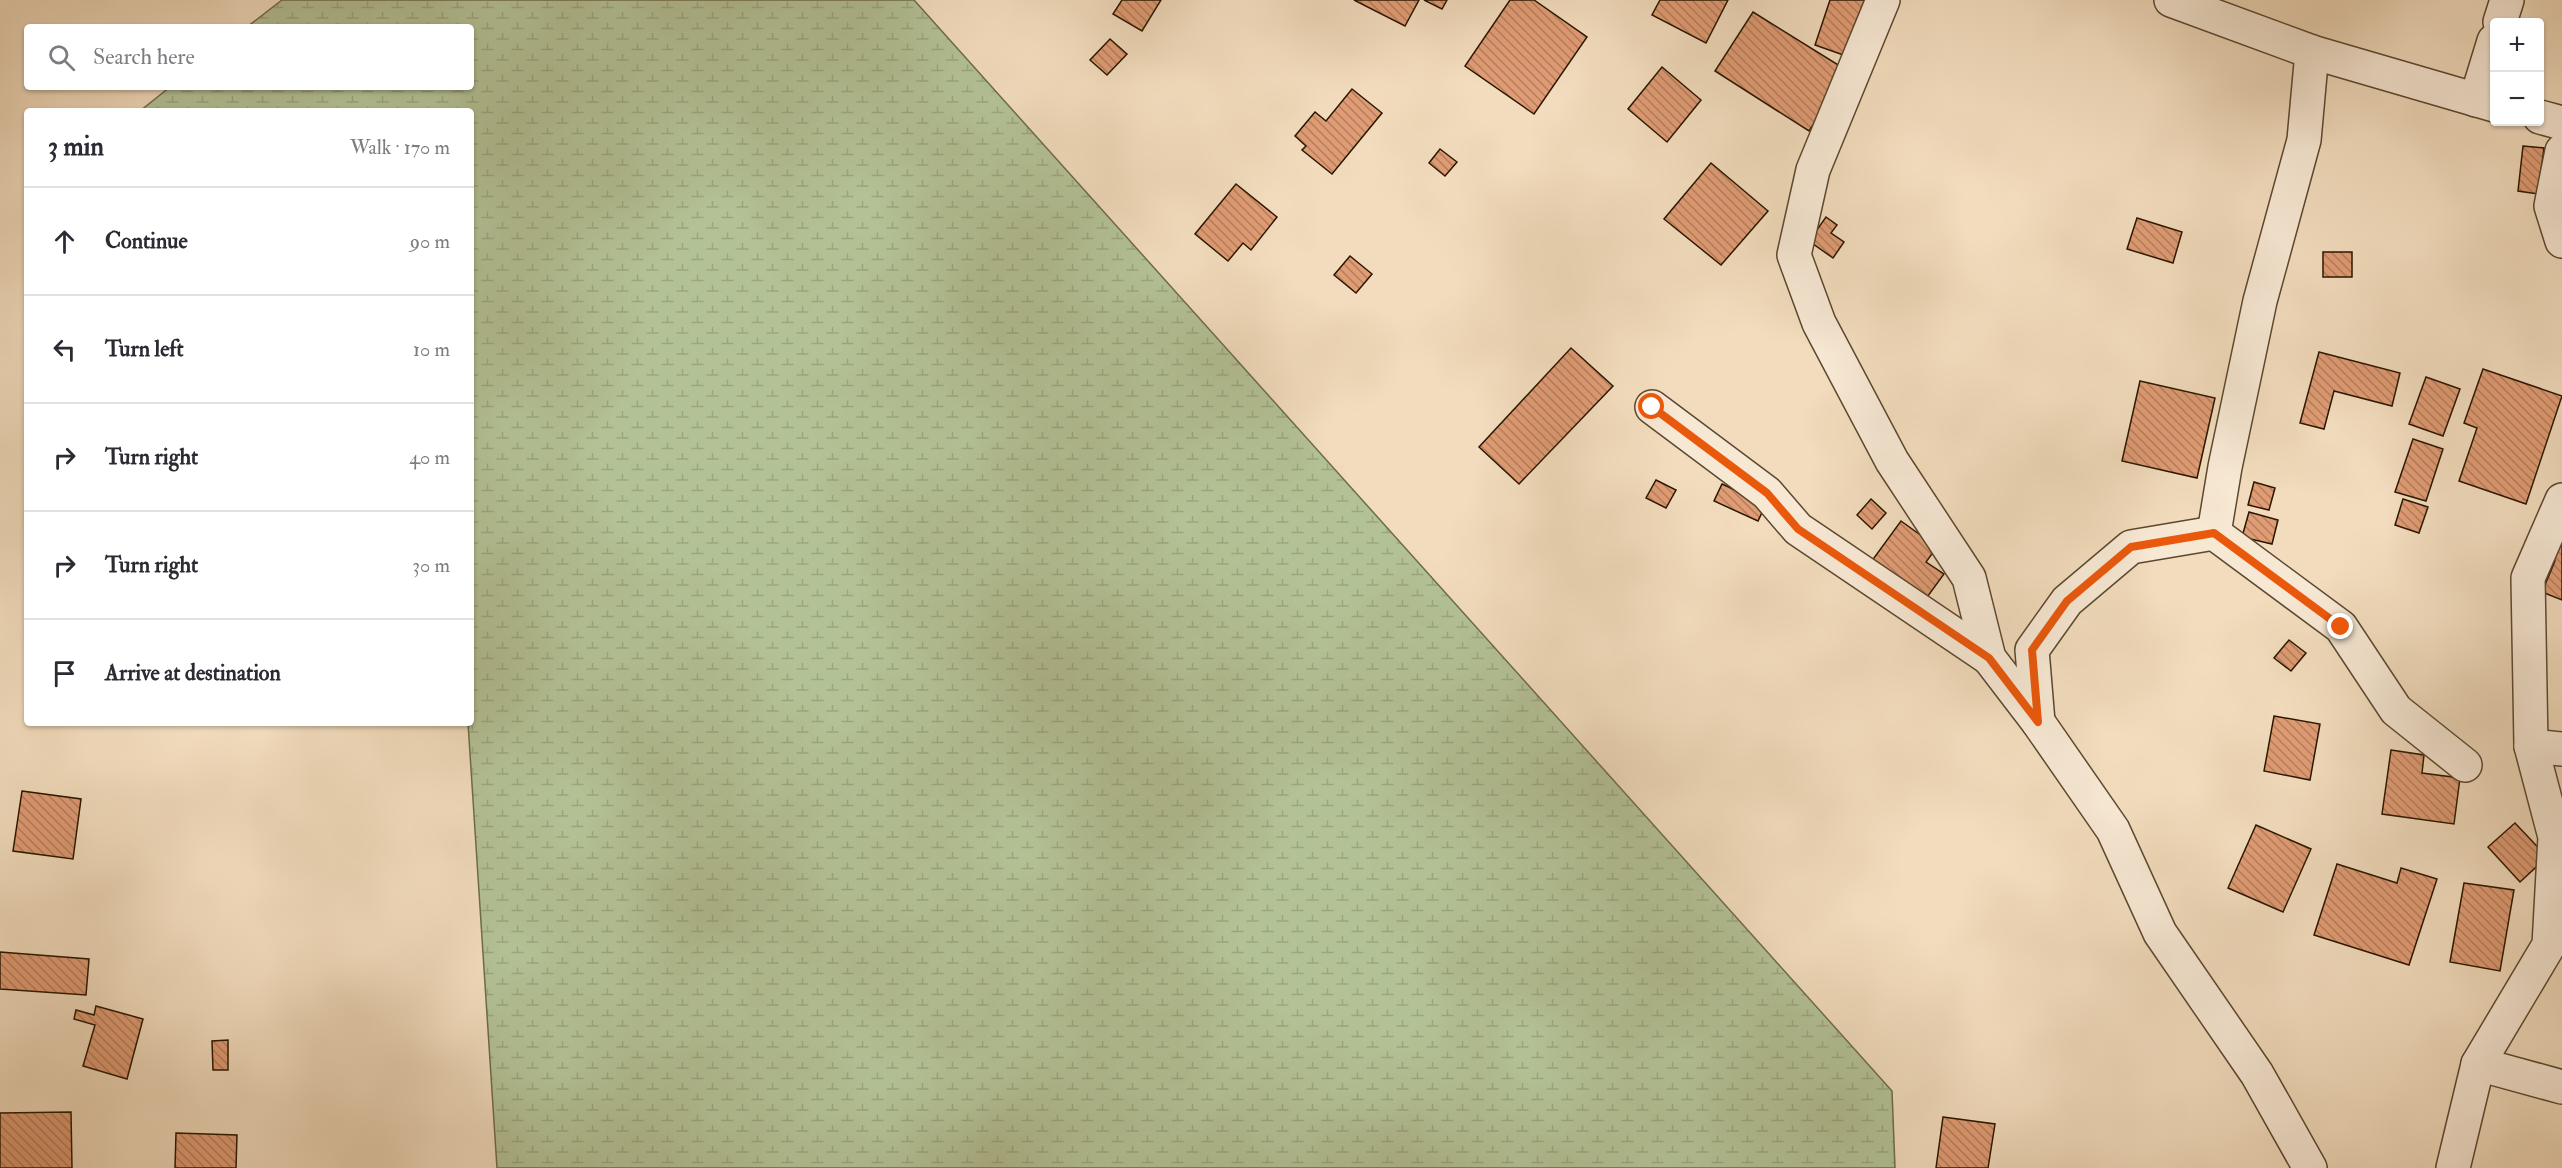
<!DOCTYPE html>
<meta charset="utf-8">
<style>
:root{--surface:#fff;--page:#f7f7f7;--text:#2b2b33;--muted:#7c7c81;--line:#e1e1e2}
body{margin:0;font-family:"IM FELL Double Pica",serif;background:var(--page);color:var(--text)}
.controls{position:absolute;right:18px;top:18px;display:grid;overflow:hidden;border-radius:6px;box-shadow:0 2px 4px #0004}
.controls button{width:54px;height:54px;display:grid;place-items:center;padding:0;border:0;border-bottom:2px solid var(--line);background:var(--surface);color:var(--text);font:30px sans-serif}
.stop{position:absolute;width:18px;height:18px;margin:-14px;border:4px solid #ea580c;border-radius:50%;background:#fff}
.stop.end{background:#ea580c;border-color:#fff;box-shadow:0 2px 6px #0008}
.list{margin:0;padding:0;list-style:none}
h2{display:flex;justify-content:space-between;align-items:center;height:78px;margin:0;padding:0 24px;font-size:26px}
h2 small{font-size:20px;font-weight:400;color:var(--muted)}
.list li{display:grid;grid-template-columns:39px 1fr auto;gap:18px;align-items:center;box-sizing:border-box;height:108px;padding:0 24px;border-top:2px solid var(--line)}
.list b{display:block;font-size:22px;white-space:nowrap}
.list em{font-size:20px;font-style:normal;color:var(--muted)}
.icon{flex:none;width:33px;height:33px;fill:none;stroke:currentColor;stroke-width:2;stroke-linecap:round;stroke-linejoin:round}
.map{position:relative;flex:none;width:2562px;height:1168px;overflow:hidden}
.search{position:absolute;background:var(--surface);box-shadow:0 2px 4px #0004;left:24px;top:24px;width:450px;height:66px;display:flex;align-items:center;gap:15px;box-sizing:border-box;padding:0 21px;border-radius:6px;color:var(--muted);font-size:22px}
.panel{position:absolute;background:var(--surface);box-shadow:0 2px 4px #0004;left:24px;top:108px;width:450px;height:618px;border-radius:6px}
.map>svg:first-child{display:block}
</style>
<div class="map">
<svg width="2562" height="1168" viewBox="0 0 2562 1168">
<defs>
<pattern id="wetland-marsh" width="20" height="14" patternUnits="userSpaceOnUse" patternTransform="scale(1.5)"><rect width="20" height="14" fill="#b3c296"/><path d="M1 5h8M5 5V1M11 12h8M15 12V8" fill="none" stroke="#9aa680"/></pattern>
<pattern id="building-back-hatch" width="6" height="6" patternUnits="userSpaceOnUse" patternTransform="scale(1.5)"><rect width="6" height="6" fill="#e09c74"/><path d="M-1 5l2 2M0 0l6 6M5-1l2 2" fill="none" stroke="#b67e5d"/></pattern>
</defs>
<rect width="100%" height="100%" fill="#f2dcbd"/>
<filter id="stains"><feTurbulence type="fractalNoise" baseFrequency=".00333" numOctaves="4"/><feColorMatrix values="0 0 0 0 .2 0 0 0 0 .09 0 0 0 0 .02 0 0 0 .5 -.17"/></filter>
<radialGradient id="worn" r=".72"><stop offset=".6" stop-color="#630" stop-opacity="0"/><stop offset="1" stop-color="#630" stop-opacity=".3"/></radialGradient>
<path fill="url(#wetland-marsh)" stroke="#6e6c4b" stroke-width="1.5" d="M 282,0 L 914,0 L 1892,1091 L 1895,1168 L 497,1168 L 468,723 L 471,723 L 471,111 L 140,111 L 170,87 L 471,87 L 471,27 L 247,27 Z"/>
<g fill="url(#building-back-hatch)" stroke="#2a1600" stroke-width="1.5">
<path d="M 1122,0 L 1161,0 L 1142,31 L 1113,14 Z"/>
<path d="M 1354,0 L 1419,0 L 1405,26 Z"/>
<path d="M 1424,0 L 1447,0 L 1442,9 Z"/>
<path d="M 1510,0 L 1534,0 L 1587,37 L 1534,114 L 1465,66 Z"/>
<path d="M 1660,0 L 1728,0 L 1706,43 L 1652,15 Z"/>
<path d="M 1830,0 L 1872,0 L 1852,58 L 1815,45 Z"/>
<path d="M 1753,12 L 1848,71 L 1809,131 L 1715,71 Z"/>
<path d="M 1110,39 L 1127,54 L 1107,75 L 1090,60 Z"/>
<path d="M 1662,67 L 1701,100 L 1667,142 L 1628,109 Z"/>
<path d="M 1352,89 L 1382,113 L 1332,174 L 1302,150 L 1306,146 L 1295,136 L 1315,112 L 1326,121 Z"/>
<path d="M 2523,146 L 2544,148 L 2538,194 L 2518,191 Z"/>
<path d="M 1440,149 L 1457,162 L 1445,176 L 1429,163 Z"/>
<path d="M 1711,163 L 1768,211 L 1721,265 L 1664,219 Z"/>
<path d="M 1236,184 L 1277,217 L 1251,250 L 1243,243 L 1228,261 L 1195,234 Z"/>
<path d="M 1826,217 L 1837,225 L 1831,233 L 1844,242 L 1833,258 L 1809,241 Z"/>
<path d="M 2137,218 L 2182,232 L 2173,263 L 2127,249 Z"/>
<rect x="2323" y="252" width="29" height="25"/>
<path d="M 1350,256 L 1372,274 L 1356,293 L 1334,275 Z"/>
<path d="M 1571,348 L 1613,386 L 1519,484 L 1479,447 Z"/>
<path d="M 2319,352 L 2400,373 L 2392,406 L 2334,391 L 2324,429 L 2300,423 Z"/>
<path d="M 2483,369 L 2562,396 L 2526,504 L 2459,481 L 2477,428 L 2464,423 Z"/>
<path d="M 2426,377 L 2460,389 L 2443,436 L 2409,424 Z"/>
<path d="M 2140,381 L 2215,398 L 2197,478 L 2122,461 Z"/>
<path d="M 2413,439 L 2443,449 L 2426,501 L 2395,492 Z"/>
<path d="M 1656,480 L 1676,490 L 1666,508 L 1646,498 Z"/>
<path d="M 2254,482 L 2275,488 L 2269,510 L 2248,505 Z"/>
<path d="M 1722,484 L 1766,504 L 1758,521 L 1714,501 Z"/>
<path d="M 1871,499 L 1886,513 L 1872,529 L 1857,515 Z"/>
<path d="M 2403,499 L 2428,507 L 2419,533 L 2395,525 Z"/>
<path d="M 2249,512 L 2278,520 L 2272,544 L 2242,537 Z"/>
<path d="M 1901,521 L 1937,547 L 1926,562 L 1944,574 L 1925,600 L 1871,562 Z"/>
<path d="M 2562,524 L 2562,600 L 2542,592 L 2555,561 L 2547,558 Z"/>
<path d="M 2289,640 L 2306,653 L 2291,671 L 2274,658 Z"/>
<path d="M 2274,716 L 2320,724 L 2310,780 L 2264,771 Z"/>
<path d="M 2391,750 L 2424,755 L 2422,773 L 2460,778 L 2454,824 L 2382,814 Z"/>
<path d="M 22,791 L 81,799 L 73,859 L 13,851 Z"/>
<path d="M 2515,823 L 2547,857 L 2520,882 L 2488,847 Z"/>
<path d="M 2256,825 L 2311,849 L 2283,912 L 2228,888 Z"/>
<path d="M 2337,864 L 2397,883 L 2401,868 L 2437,879 L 2409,965 L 2314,935 Z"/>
<path d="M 2464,883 L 2514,890 L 2500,971 L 2450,962 Z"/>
<path d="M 0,952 L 89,959 L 86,995 L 0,989 Z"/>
<path d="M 96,1006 L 143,1019 L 127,1079 L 83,1066 L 95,1025 L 74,1019 L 76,1010 L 94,1015 Z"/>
<path d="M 228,1040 L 228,1070 L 213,1070 L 212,1041 Z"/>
<path d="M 71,1112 L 72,1168 L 0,1168 L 0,1113 Z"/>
<path d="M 1943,1117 L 1995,1124 L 1988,1168 L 1936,1168 Z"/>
<path d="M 176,1133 L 237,1135 L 236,1168 L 175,1168 Z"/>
</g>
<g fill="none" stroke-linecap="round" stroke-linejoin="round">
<g stroke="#5c482f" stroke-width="36">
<g id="street">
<path d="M 1883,0 L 1813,170 L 1794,255 L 1819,323 L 1892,461 L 1969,578 L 1989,658 L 2038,722 L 2113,830 L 2160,933 L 2257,1074 L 2310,1168"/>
<path d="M 2171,0 L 2312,52 L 2494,105"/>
<path d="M 2500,22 L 2507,0"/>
<path d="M 2312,52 L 2304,140 L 2260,301 L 2225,467 L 2214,533 L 2341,627 L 2396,710 L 2465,765"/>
<path d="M 2476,100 L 2494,41"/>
<path d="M 2540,117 L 2562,123"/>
<path d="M 2562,151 L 2551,206 L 2562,241"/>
<path d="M 1652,407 L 1767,493 L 1798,529 L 1989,658"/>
<path d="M 2038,722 L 2032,650 L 2067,601 L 2131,547 L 2214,533"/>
<path d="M 2531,746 L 2562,749"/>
<path d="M 2478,1064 L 2562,1087"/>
<path d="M 2453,1168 L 2478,1064 L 2549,945 L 2555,837 L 2531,746 L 2528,578 L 2562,500"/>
</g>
</g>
<use href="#street" stroke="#f7e8d4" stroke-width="33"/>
</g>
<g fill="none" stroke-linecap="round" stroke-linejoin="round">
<path stroke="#ea580c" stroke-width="8" d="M 1652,407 L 1767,493 L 1798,529 L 1989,658 L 2038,722 L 2032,650 L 2067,601 L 2131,547 L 2214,533 L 2341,627"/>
</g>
<rect width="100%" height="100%" filter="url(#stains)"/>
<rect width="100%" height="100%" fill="url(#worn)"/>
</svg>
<div class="controls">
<button>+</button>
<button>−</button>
</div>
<div class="stop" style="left:1652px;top:407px"></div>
<div class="stop end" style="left:2341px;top:627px"></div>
<div class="search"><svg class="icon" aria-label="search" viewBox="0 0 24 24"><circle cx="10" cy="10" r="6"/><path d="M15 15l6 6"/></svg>Search here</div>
<section class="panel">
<h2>3 min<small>Walk · 170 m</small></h2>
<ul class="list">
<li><svg class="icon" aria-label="ahead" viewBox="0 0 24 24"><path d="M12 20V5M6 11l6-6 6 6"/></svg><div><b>Continue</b></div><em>90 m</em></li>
<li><svg class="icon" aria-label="left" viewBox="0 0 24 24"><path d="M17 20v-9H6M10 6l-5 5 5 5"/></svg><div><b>Turn left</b></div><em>10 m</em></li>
<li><svg class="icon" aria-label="right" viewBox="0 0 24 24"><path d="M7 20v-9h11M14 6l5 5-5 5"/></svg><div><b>Turn right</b></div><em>40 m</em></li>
<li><svg class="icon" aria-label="right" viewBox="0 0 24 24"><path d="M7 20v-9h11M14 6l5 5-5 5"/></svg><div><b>Turn right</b></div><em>30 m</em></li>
<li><svg class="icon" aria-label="arrive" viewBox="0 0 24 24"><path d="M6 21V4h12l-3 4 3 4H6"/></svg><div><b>Arrive at destination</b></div></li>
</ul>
</section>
</div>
